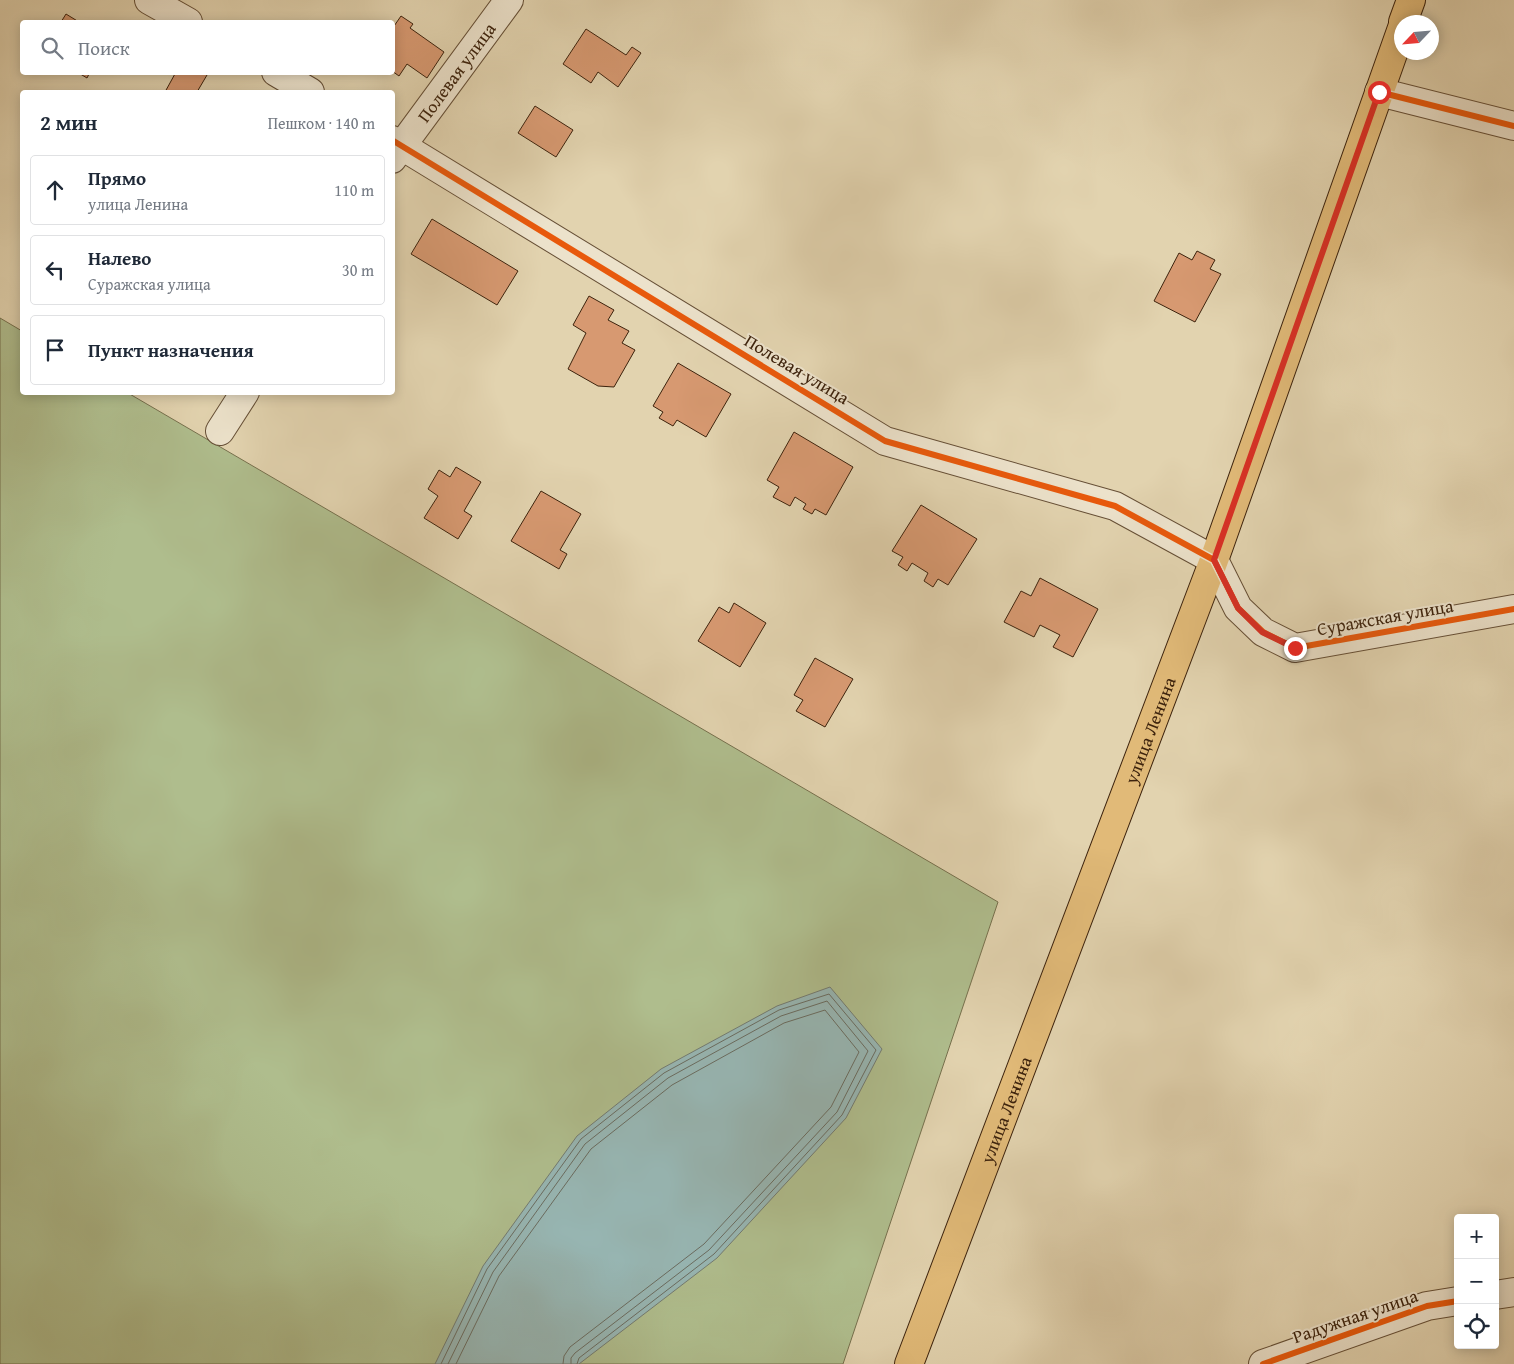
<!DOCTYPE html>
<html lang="ru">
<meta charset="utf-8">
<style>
:root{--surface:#fff;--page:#f6f6f7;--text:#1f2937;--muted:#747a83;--line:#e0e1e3}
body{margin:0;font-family:"Gentium Book Plus",serif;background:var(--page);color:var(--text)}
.controls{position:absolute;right:15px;bottom:15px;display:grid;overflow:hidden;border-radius:5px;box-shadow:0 2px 12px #0003}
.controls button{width:45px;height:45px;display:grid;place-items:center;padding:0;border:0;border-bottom:1px solid var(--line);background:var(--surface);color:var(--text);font:25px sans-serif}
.compass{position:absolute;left:1394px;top:15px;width:45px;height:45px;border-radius:50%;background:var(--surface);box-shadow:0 2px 12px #0003;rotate:244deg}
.stop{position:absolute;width:15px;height:15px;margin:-11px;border:4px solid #d93025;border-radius:50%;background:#fff}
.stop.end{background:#d93025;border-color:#fff;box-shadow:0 1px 5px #0008}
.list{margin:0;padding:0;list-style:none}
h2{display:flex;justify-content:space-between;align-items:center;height:65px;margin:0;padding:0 20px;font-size:21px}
h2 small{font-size:16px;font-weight:400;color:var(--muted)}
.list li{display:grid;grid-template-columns:32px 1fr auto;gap:15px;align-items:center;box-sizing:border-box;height:70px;margin:0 10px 10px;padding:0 10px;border:1px solid var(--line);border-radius:5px}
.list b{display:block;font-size:19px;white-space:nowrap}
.list p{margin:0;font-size:16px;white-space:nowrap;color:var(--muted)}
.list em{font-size:16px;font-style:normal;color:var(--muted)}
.icon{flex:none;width:28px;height:28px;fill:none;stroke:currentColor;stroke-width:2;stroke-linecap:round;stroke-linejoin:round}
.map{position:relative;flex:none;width:1514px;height:1364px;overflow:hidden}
.search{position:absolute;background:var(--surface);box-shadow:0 2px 12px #0003;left:20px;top:20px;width:375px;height:55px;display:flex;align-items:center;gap:12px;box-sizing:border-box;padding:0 18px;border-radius:5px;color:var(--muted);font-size:19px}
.panel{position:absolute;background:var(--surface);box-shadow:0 2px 12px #0003;left:20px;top:90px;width:375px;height:305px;border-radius:5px}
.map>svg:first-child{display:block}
</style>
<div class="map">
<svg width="1514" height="1364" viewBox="0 0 1514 1364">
<rect width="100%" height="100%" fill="#e2d3af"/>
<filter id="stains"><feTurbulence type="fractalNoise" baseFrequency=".004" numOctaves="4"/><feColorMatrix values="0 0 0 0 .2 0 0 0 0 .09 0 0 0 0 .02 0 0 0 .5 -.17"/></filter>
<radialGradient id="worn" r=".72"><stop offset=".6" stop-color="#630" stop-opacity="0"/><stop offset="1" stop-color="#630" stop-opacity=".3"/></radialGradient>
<path fill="#afbd8d" stroke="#76704d" d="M 0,318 L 22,331 L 22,392 L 128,393 L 998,902 L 843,1364 L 0,1364 Z"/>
<path fill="#97b6b3" stroke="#737b71" d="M 830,987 L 882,1049 L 846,1118 L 717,1258 L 579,1364 L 435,1364 L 483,1266 L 577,1136 L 661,1069 L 777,1006 Z"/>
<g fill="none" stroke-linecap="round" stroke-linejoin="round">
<g stroke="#6a6c60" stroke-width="1">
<path d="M 441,1364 L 487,1269 L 581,1139 L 664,1073 L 779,1010 L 829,994 L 876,1050 L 842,1115 L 714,1254 L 579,1358 L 577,1364"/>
<path d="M 448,1364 L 493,1272 L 585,1144 L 668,1078 L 781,1016 L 827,1001 L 868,1051 L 837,1112 L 709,1250 L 575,1353 L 571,1358 L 571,1364"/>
<path d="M 456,1364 L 499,1276 L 591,1149 L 672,1085 L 784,1023 L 825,1010 L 859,1052 L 831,1107 L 704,1244 L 570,1347 L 564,1356 L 563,1364"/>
</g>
</g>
<g fill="#d79971" stroke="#3d230d">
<path d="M 66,14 L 79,22 L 61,22 Z"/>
<path d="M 401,16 L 413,24 L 410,28 L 444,52 L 427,78 L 407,64 L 399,76 L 392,71 L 392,29 Z"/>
<path d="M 586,29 L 626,55 L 632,47 L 641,53 L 618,87 L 598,72 L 591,83 L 563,64 Z"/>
<path d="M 77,72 L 90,72 L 87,78 Z"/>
<path d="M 176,72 L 203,72 L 207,75 L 197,92 L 165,92 Z"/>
<path d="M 535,106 L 573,130 L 556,157 L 518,133 Z"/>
<path d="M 432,219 L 518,271 L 497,305 L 411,254 Z"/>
<path d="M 1197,251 L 1215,260 L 1210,269 L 1221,274 L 1195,322 L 1154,301 L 1179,253 L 1192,260 Z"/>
<path d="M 589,296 L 614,310 L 608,320 L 629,331 L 622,343 L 635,350 L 614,387 L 598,386 L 568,369 L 586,333 L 573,325 Z"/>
<path d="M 678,363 L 731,394 L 706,437 L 677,420 L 673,426 L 659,418 L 663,412 L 653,406 Z"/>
<path d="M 794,432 L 853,467 L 826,515 L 815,509 L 812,514 L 803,509 L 806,504 L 795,497 L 790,506 L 773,497 L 779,487 L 767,480 Z"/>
<path d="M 456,467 L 481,482 L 464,511 L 472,516 L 458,539 L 424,518 L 438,496 L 428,489 L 439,470 L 450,477 Z"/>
<path d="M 541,491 L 581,514 L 560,550 L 567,554 L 559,569 L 511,541 Z"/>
<path d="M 921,505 L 977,539 L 948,585 L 938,579 L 933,587 L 924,581 L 928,573 L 912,563 L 907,571 L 898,565 L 903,557 L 892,551 Z"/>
<path d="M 1040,578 L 1098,609 L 1073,657 L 1053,647 L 1060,635 L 1040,625 L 1034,637 L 1004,622 L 1021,591 L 1031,596 Z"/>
<path d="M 734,603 L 766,623 L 740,667 L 698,641 L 719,607 L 729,613 Z"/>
<path d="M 815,658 L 853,679 L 825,727 L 796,711 L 803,700 L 794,695 Z"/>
</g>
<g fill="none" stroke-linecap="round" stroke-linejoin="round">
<g stroke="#664f36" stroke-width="30">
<g id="minor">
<path d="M 149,0 L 188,22"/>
<path d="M 276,72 L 310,92"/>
<path d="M 1379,92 L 1514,126"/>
<path d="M 392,140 L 885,441 L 1115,506 L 1214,560 L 1238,608 L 1263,632 L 1295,648 L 1514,609"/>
<path id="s1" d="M 392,159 L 509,0"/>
<path d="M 220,431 L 245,392"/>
<path d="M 1495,1295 L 1514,1292"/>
<path d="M 1263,1364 L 1427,1306 L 1458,1301"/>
</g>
</g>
<g stroke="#3d230d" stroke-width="30">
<g id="major">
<path d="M 1403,22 L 1411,0"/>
<path id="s2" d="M 909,1364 L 1214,560 L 1402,28"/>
</g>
</g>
<use href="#minor" stroke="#ece2cb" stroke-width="28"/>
<use href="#major" stroke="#e1ba78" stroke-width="28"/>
<g stroke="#ece2cb" stroke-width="9">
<g id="cycleway">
<path d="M 1379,92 L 1514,126"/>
<path d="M 392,140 L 885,441 L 1115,506 L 1214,560 L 1238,608 L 1263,632 L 1295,648 L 1514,609"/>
<path d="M 1263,1364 L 1427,1306 L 1458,1301"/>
</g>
</g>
<use href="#cycleway" stroke="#e8590c" stroke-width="6"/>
</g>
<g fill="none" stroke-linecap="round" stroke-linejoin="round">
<path stroke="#d93025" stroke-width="6" d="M 1295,648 L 1262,632 L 1238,608 L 1214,560 L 1379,92"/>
</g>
<g text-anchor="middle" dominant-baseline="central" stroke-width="4" stroke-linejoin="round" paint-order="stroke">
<g font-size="18" fill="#3d230d" stroke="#ece2cb">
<text stroke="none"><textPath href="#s1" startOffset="108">Полевая улица</textPath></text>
<text transform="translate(797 369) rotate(31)">Полевая улица</text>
<text transform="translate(1385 617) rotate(-10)">Суражская улица</text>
<text stroke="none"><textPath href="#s2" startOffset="678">улица Ленина</textPath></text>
<text stroke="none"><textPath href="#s2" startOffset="272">улица Ленина</textPath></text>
<text transform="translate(1355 1316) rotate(-19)">Радужная улица</text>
</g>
</g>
<rect width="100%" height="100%" filter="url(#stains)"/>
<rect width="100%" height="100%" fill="url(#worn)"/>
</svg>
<div class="controls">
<button>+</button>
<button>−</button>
<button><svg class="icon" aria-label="locate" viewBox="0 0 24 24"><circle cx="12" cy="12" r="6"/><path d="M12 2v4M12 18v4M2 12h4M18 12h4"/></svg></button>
</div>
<svg class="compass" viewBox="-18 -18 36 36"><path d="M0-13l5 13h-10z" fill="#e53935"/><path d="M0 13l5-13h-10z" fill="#747a83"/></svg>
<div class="stop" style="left:1379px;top:92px"></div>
<div class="stop end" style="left:1295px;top:648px"></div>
<div class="search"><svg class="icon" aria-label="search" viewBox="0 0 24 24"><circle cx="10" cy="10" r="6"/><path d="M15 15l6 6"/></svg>Поиск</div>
<section class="panel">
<h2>2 мин<small>Пешком · 140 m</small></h2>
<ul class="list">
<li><svg class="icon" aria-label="ahead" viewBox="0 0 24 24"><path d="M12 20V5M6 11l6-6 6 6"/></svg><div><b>Прямо</b><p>улица Ленина</p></div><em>110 m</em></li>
<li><svg class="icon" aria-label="left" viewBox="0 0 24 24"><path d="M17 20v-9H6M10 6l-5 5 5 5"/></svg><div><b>Налево</b><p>Суражская улица</p></div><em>30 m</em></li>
<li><svg class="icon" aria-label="arrive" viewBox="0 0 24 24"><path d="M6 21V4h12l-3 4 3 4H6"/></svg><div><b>Пункт назначения</b></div></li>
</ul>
</section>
</div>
